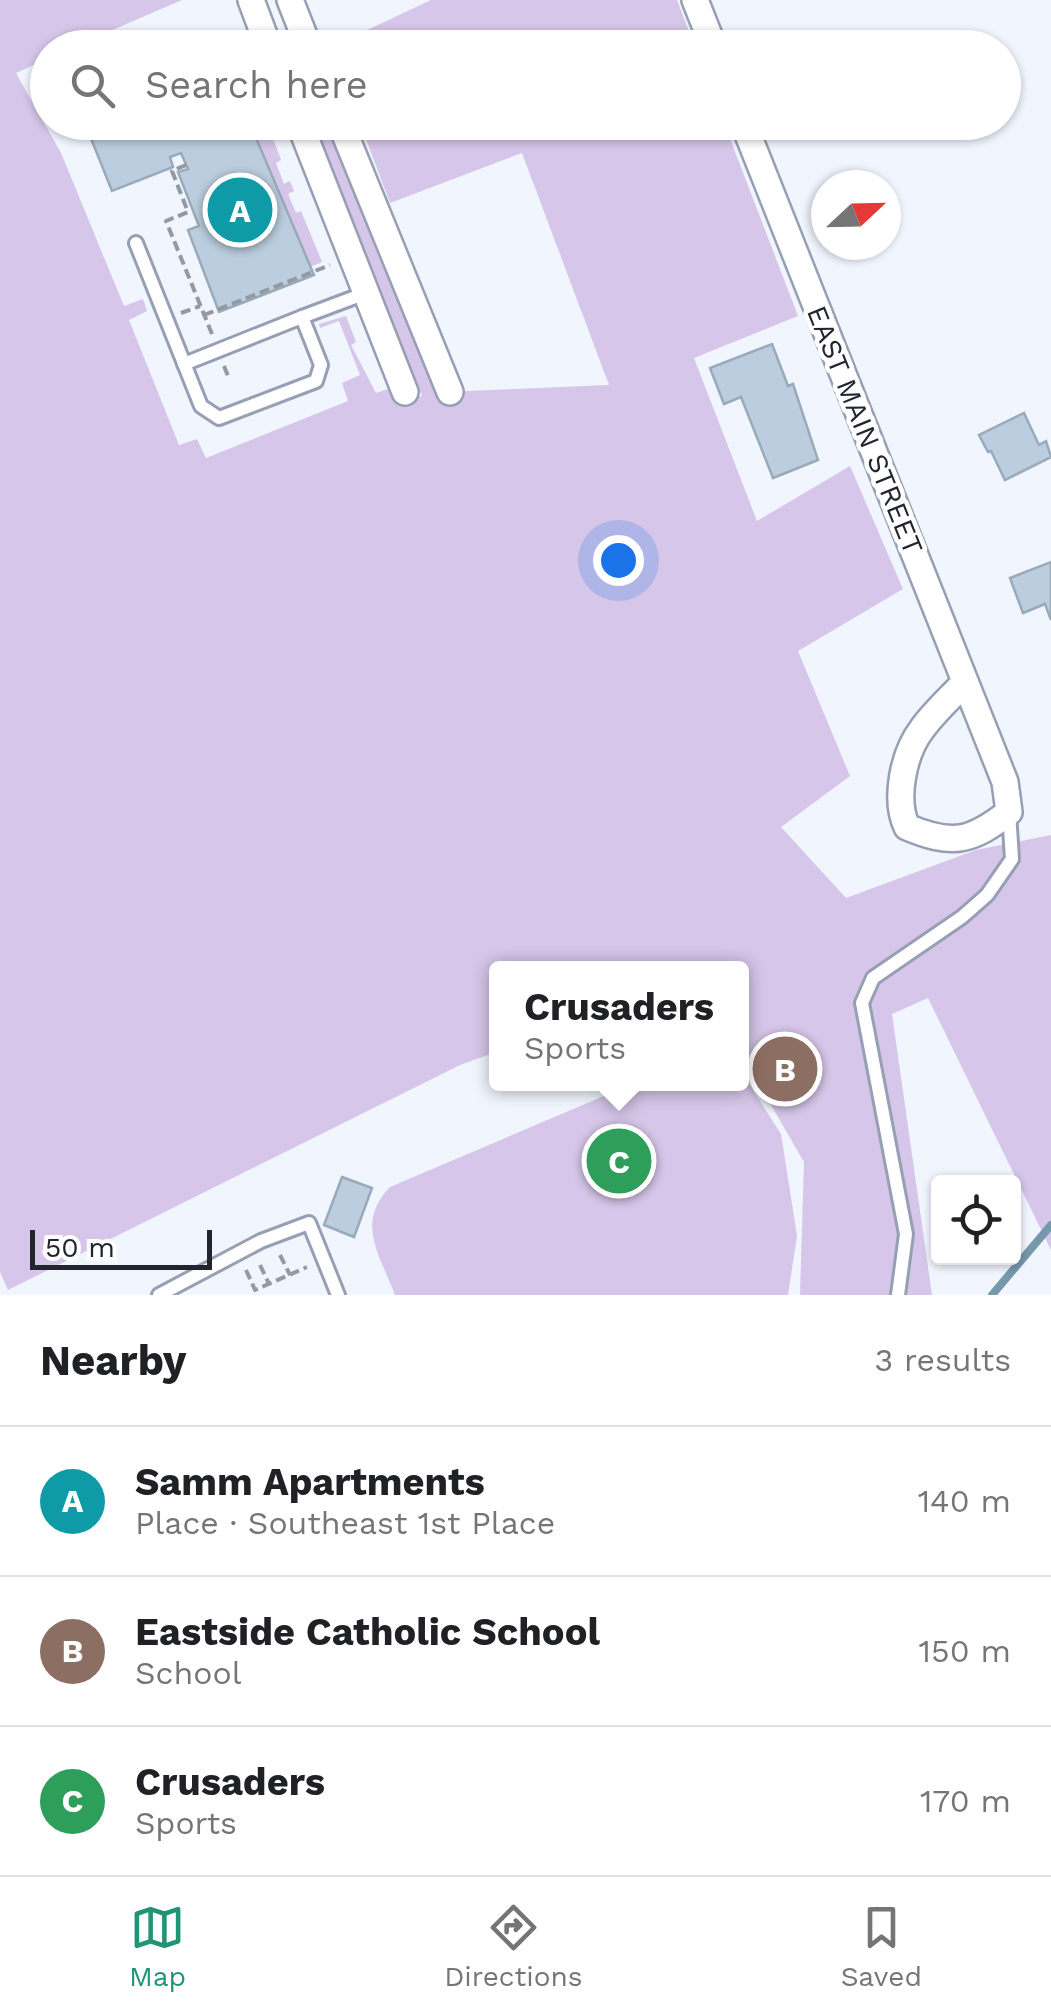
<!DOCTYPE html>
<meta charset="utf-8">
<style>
:root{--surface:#fff;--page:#f6f6f6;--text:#202124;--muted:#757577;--line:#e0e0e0;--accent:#229476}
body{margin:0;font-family:"Work Sans",sans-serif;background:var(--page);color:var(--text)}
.controls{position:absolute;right:30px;bottom:30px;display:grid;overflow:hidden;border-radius:10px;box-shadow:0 2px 8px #0004}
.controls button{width:90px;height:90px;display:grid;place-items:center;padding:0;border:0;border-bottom:2px solid var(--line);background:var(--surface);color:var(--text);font:50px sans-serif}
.compass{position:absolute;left:811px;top:170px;width:90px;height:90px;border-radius:50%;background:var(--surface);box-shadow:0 2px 8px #0004;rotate:68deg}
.scale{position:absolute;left:30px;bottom:25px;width:182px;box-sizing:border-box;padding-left:10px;border:5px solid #22252d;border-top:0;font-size:28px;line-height:35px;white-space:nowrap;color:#22252d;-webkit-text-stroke:8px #fff;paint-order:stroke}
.you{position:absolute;left:618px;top:560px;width:35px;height:35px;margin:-25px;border:8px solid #fff;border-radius:50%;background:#1a73e8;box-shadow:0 0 0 15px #1a73e833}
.badge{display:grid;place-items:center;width:65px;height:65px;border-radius:50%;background:var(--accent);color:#fff;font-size:32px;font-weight:700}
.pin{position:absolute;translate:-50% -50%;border:5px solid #fff;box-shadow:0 2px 10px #0006}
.popup{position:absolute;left:489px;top:961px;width:260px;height:130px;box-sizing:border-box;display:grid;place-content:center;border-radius:10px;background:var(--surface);filter:drop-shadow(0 2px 8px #0005);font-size:32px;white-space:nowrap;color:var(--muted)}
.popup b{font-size:38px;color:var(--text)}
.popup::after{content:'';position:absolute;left:50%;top:100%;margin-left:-20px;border:20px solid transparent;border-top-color:var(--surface)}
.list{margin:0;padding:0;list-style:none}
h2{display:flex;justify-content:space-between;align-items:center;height:130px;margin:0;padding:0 40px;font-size:42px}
h2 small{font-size:32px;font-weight:400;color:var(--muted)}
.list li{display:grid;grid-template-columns:65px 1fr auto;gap:30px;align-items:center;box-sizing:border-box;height:150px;padding:0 40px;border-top:2px solid var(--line)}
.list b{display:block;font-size:38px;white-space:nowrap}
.list p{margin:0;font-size:32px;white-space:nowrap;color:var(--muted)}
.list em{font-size:32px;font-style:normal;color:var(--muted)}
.icon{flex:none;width:55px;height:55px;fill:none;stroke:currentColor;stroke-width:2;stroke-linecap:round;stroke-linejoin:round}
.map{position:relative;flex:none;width:1051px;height:1295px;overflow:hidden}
.search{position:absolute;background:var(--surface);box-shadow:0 2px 8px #0004;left:30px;right:30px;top:30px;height:110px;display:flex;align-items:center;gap:25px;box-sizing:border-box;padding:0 35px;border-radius:55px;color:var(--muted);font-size:38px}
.sheet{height:580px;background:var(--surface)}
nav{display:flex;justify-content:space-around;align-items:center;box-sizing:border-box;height:140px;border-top:2px solid var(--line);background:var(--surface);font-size:28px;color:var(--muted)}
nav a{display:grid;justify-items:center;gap:5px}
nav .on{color:var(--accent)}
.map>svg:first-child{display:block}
</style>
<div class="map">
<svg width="1051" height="1295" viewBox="0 0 1051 1295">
<rect width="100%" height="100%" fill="#f1f5fe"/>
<g fill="#d6c6e9">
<path d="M 0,0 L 182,0 L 73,47 L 48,48 L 47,59 L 16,73 L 61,153 L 124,306 L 143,299 L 147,311 L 129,320 L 179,445 L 197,439 L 206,458 L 348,401 L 342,383 L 360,375 L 339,321 L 320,328 L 319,324 L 346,316 L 356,342 L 351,345 L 376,393 L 394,387 L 398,393 L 394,400 L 422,396 L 314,123 L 331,123 L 443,392 L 609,385 L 522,153 L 390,203 L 360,123 L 724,123 L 798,316 L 694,358 L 757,521 L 850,466 L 903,589 L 798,651 L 850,776 L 781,827 L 846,898 L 976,850 L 1051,835 L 1051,1250 L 928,998 L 892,1014 L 932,1295 L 800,1295 L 804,1162 L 742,1055 L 742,968 L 496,968 L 496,1052 L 460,1065 L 8,1290 L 0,1272 Z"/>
<path d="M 431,0 L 677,0 L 695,47 L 331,47 Z"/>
<path d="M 269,128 L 281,160 L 276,163 L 284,184 L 290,181 L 294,191 L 288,194 L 296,213 L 301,211 L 322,262 L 310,267 L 254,135 Z"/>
<path d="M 742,1073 L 781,1134 L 797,1236 L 788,1295 L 395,1295 C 380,1255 355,1223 390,1187 L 632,1084 L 742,1084 Z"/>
</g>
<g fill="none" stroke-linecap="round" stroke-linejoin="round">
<path stroke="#7598ab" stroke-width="8" d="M 992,1295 L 1051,1225"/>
</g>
<g fill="#bbcdde" stroke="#9ab" stroke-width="2.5">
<path d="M 78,122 L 231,122 L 235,133 L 251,126 L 314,275 L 219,312 L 188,230 L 199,226 L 178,172 L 188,169 L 181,153 L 170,157 L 173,167 L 112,191 L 88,131 L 82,132 Z"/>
<path d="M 772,344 L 788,386 L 793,384 L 818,460 L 773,478 L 741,397 L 724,404 L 710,368 Z"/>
<path d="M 1024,413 L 1039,445 L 1046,441 L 1051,457 L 1005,480 L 991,451 L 988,452 L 979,435 Z"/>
<path d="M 1051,562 L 1051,620 L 1045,604 L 1023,613 L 1010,578 Z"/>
<path d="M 342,1177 L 372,1188 L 354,1237 L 324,1225 Z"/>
</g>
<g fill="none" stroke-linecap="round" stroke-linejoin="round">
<g stroke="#969fb3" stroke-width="18">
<g id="service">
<path d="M 136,243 L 201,406 L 219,418 L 316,381 L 321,365 L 302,317 L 366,293"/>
<path d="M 184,364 L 302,317"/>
<path d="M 159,1295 L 261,1241 L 309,1223 L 338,1295"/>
<path d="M 898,1295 L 906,1234 L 862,1003 L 873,978 L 962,917 L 987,895 L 1012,859 L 1009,812"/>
</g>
</g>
<g stroke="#969fb3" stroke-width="30">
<g id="minor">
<path d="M 251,0 L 269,48"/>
<path d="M 290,0 L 309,48"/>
<path d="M 695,0 L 714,48"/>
<path d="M 299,122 L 405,392"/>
<path d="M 340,122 L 450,392"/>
<path d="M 743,122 L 1005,782 L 1009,812 C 971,842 952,846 907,827 C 894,800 903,754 922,729 C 934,712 951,697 965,682"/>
</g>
</g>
<g stroke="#9599a1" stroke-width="4" stroke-dasharray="10 5" stroke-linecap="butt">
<path d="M 233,126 L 242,122"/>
<path d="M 186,165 L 172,171 L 188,212 L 166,221 L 212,334"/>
<path d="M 181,313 L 200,306"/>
<path d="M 204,315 L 330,265"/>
<path d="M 224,366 L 228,376"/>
<path d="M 280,1255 L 290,1275"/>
<path d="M 260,1265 L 269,1284"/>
<path d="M 246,1270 L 255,1290 L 307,1267"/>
</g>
<use href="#service" stroke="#fff" stroke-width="12"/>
<use href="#minor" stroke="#fff" stroke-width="25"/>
</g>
<g text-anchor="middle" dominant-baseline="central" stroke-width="9" stroke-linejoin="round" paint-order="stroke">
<g font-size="28" fill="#22252d" stroke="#fff">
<text transform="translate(865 430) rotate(68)">EAST MAIN STREET</text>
</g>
</g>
</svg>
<div class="controls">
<button><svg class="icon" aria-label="locate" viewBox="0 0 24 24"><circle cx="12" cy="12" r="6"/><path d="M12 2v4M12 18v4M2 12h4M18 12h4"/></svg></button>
</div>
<svg class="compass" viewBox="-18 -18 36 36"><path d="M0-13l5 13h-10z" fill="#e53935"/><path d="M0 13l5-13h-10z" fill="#757577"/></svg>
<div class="scale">50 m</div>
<div class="you"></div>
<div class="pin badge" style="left:240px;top:210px;background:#0f9aa8">A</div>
<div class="pin badge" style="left:785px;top:1069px;background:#8d6e63">B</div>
<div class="pin badge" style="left:619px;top:1161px;background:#2e9e5b">C</div>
<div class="popup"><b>Crusaders</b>Sports</div>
<div class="search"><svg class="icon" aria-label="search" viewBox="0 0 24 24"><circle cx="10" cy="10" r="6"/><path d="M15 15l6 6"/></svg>Search here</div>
</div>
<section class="sheet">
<h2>Nearby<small>3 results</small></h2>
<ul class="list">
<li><span class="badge" style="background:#0f9aa8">A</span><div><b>Samm Apartments</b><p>Place · Southeast 1st Place</p></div><em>140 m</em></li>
<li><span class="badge" style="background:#8d6e63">B</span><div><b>Eastside Catholic School</b><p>School</p></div><em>150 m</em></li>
<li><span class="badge" style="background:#2e9e5b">C</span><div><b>Crusaders</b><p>Sports</p></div><em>170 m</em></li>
</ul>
</section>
<nav>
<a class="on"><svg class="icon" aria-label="map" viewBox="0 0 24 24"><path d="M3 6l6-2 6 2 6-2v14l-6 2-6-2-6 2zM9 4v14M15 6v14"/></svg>Map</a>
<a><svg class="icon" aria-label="directions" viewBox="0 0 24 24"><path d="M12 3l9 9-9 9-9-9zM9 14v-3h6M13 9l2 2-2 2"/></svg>Directions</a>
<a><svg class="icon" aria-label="saved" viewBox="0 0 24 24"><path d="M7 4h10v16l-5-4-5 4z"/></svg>Saved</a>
</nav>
